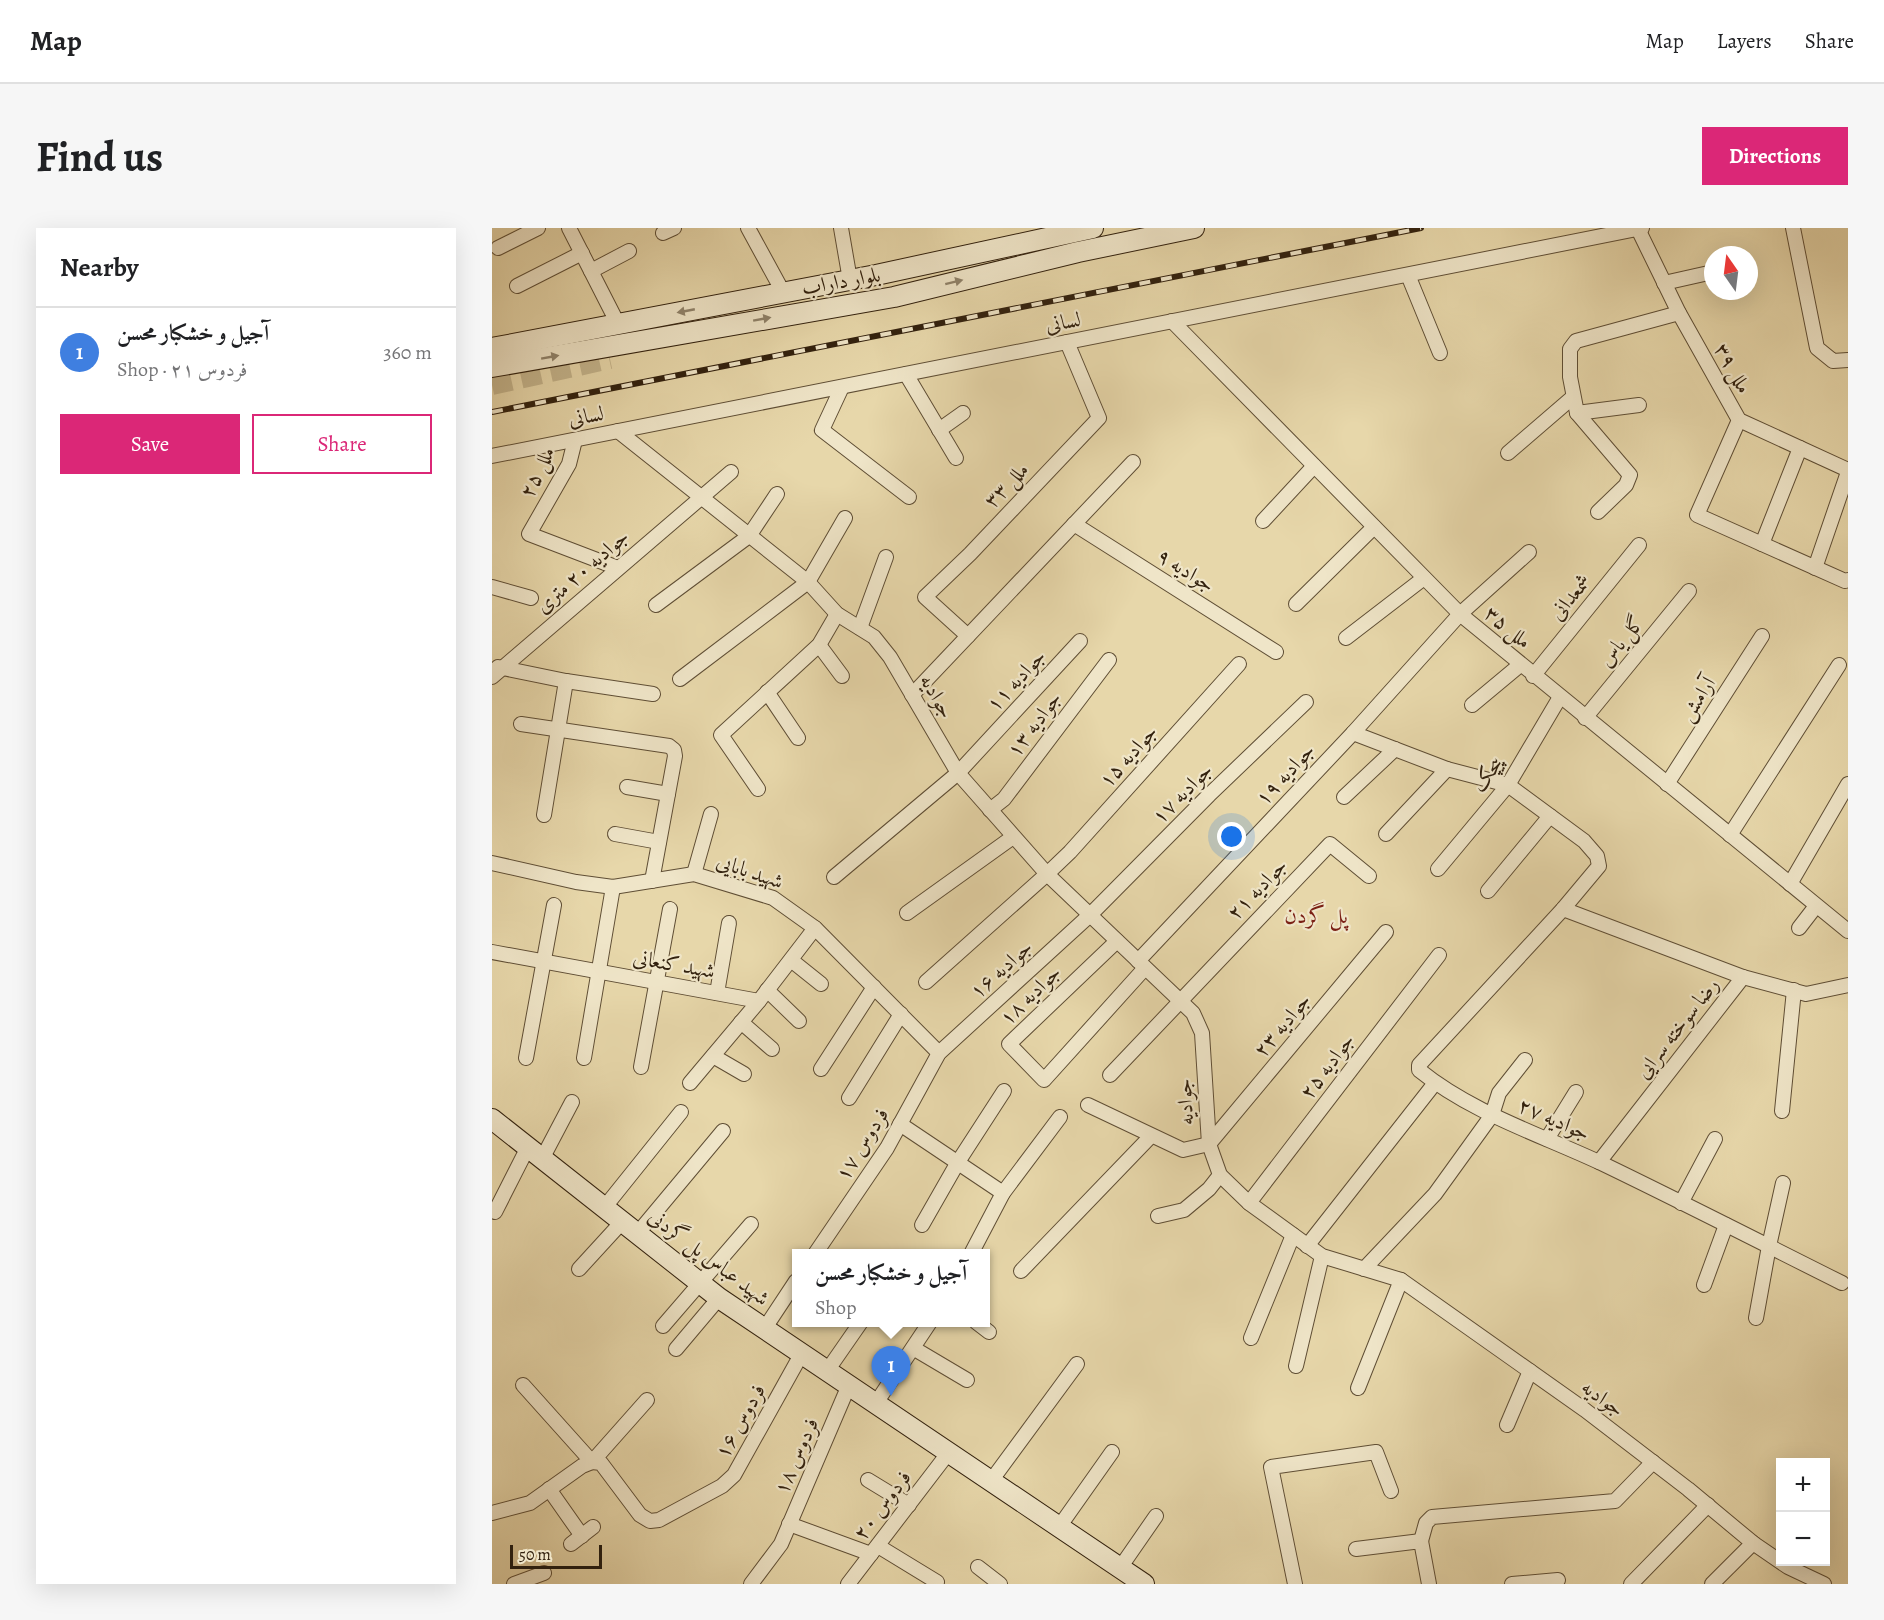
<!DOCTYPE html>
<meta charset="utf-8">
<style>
:root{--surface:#fff;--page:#f6f6f6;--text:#202124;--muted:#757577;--line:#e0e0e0;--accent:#db2777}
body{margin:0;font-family:Alegreya,Amiri,serif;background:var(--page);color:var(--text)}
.controls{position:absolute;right:18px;bottom:18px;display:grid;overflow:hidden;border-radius:0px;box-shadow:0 6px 24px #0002}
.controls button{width:54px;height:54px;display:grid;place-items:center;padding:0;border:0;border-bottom:2px solid var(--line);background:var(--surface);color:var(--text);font:30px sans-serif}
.compass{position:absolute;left:1212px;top:18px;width:54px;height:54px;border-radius:50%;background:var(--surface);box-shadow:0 6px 24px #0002;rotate:346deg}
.scale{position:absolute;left:18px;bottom:15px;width:92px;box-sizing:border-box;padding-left:6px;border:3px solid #32210e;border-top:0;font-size:16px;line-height:21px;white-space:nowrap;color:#32210e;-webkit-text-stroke:4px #efe5c8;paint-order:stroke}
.you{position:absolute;left:740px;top:609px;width:21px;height:21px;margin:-15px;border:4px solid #fff;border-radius:50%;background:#1a73e8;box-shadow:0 0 0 9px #1a73e833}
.badge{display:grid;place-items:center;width:39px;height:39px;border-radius:50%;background:var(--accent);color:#fff;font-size:20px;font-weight:700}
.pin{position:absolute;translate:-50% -50px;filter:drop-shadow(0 2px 3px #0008)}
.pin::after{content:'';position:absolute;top:32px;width:21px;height:18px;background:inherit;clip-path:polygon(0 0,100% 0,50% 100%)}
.popup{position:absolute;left:300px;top:1021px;width:198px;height:78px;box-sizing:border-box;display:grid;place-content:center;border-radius:0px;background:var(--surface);filter:drop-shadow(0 2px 4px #0005);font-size:20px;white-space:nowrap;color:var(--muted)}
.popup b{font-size:22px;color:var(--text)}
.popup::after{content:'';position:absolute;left:50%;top:100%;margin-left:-12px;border:12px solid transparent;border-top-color:var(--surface)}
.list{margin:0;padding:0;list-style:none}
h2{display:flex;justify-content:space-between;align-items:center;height:78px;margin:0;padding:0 24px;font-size:26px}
h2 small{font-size:20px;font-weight:400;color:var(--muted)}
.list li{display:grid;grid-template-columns:39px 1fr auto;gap:18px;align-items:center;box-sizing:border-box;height:90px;padding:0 24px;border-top:2px solid var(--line)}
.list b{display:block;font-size:22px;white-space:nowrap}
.list p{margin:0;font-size:20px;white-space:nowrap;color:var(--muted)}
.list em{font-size:20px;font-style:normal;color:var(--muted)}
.actions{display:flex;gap:12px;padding:18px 24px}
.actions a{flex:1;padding:14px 0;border:2px solid var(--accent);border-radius:0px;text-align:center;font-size:21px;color:var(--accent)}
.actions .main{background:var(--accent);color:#fff}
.map{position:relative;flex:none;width:1356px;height:1356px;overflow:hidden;border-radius:0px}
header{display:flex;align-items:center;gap:36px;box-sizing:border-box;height:84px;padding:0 30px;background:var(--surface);border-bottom:2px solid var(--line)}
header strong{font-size:28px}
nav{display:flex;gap:33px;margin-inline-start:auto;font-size:21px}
.intro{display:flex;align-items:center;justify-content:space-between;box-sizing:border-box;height:144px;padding:0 36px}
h1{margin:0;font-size:42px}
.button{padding:15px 27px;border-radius:0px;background:var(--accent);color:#fff;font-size:21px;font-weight:700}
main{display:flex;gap:36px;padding:0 36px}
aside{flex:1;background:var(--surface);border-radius:0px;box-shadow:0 6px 24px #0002}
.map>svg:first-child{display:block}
</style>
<header>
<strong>Map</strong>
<nav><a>Map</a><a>Layers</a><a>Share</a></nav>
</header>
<div class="intro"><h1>Find us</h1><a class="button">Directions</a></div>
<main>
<aside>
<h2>Nearby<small></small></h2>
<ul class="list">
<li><span class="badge" style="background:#3f7fe0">1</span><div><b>آجیل و خشکبار محسن</b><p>Shop · فردوس ۲۱</p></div><em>360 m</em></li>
</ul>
<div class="actions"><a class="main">Save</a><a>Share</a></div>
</aside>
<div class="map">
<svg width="1356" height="1356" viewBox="0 0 1356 1356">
<rect width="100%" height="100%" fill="#e7d7aa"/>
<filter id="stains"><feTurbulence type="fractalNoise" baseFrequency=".00333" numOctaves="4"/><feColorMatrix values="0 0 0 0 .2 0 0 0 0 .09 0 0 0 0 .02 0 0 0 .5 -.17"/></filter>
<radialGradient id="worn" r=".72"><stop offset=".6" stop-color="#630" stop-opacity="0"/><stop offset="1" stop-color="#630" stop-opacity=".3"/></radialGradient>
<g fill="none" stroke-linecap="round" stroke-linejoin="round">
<path stroke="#c3b38b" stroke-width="20" stroke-dasharray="20 10" stroke-linecap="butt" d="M 0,157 L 118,131"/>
<g stroke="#5f4e35" stroke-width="16">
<g id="street">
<path d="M 77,0 L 126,96"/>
<path d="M 256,0 L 291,64"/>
<path d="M 349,0 L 358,52"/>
<path d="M 1301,0 L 1325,120 L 1341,133 L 1356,132"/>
<path d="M 1146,1 L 1187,85 L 1247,192 L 1356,242"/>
<path d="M 171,5 L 182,0"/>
<path d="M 6,20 L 46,0"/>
<path d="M 99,43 L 137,23"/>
<path d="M 916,47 L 948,125"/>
<path d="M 1172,55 L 1221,44"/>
<path d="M 25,58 L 90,25"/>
<path d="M 680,93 L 968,386 L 1356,703"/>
<path d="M 414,146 L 464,230"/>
<path d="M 350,159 L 330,202 L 417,269"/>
<path d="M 1085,185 L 1147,177"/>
<path d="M 1247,192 L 1205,287 L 1353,353 L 1356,352"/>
<path d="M 447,202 L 471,185"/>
<path d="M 126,203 L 316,354 L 345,386 L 382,409 L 398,429 L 466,545 L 555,646 L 701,785 L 710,805 L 717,916 L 728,947 L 757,975 L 830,1028 L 909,1052 L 1093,1182 L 1196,1261 L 1261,1315 L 1296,1339 L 1332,1356"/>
<path d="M 83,212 L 77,236 L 37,306 L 126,340"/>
<path d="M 1016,225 L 1081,169"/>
<path d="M 0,228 L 1150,0"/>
<path d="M 1106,284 L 1134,257 L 1138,247 L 1085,185 L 1078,149 L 1078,121 L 1084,113 L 1187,85"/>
<path d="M 771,293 L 822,238"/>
<path d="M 582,296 L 784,424"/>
<path d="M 1270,316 L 1308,220"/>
<path d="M 1323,340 L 1356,244"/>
<path d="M 0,359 L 39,370"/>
<path d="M 804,376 L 882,299"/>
<path d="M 164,377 L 257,308 L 285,266"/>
<path d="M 368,400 L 394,329"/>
<path d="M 476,408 L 433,369 L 478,326 L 607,190 L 575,114"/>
<path d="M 854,410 L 932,350"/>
<path d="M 327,417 L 350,448"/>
<path d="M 6,439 L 74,453 L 161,466"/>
<path d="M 1041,448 L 1147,317"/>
<path d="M 0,449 L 239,244"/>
<path d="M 188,451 L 316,354 L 353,290"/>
<path d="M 275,464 L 306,510"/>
<path d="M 420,467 L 641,234"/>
<path d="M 980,477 L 1028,437"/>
<path d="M 1093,490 L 1197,363"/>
<path d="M 29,496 L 177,518 L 182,522 L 183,528 L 160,653"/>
<path d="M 861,505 L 955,541 L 1016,557 L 1092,613 L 1105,628 L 1107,638 L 1071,681 L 927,837 L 927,842 C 980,885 1047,906 1109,935 C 1190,974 1270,1015 1350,1055"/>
<path d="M 1175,556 L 1270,408"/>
<path d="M 135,559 L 176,566"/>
<path d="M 266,561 L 229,507 L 327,417 L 345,386"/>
<path d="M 852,569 L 903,521"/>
<path d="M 498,582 L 512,571 L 617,432"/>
<path d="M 52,587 L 74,453"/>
<path d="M 123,606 L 167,614"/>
<path d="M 894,606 L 955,541"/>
<path d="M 1238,607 L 1347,437"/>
<path d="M 0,635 L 84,654 L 121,659 L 202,646 L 281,670 L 323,700 L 447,825"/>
<path d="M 946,641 L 1016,557 L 1068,469"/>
<path d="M 202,646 L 219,586"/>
<path d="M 342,649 L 466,545 L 588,413"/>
<path d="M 1298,656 L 1356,556"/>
<path d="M 996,663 L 1058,588"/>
<path d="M 1071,681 L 1251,749 L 1314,766 L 1356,757"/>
<path d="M 415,685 L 521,609"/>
<path d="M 1307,700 L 1324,678"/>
<path d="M 625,713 L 517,816 L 552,852 L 653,740"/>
<path d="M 0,724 L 267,773"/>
<path d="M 299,732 L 329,756"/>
<path d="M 646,733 L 861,505 L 968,386 L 1037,324"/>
<path d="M 434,754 L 555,646 L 578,624 L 747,436"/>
<path d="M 275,762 L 307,793"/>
<path d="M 225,765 L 237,695"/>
<path d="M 249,794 L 280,821"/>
<path d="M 221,828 L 252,846"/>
<path d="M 34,830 L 62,677"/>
<path d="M 92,830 L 121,659"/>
<path d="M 149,839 L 178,681"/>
<path d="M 329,841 L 382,759"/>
<path d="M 618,847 L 838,616 L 877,648"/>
<path d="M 198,855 L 267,773 L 323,700"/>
<path d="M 357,870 L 409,786"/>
<path d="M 596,877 L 691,922 L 717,916 L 894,704"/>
<path d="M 1290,883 L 1302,762"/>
<path d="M 408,896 L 511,965"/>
<path d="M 1055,911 L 1084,864"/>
<path d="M 50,931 L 80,874"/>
<path d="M 1107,934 L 1251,749"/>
<path d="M 757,975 L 947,727"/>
<path d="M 1189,975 L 1223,911"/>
<path d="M 112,980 L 189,884"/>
<path d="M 3,984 L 36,919"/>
<path d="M 666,988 L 692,982 L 717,961 L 728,947"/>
<path d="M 430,997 L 466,934 L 512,863"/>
<path d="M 145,1006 L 231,903"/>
<path d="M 815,1018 L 943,855"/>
<path d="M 323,1026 L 395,920 L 447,825 L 598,687 L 717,567 L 814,474"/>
<path d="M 479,1026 L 511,965 L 568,889"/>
<path d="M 87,1041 L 130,994"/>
<path d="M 872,1041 L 943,966 L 1000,887 L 1007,865 L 1033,832"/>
<path d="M 529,1043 L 659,908"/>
<path d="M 1212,1057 L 1234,997"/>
<path d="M 1264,1090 L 1277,1018 L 1291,955"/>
<path d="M 484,1094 L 497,1104"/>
<path d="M 171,1098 L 259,996"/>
<path d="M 273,1100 L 304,1053"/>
<path d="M 759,1110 L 801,1007"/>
<path d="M 421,1120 L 475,1152"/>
<path d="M 184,1121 L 227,1070"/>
<path d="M 804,1138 L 830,1028"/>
<path d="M 335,1143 L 369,1094"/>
<path d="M 31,1157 L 100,1234"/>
<path d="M 866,1160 L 909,1052"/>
<path d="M 384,1175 L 438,1094"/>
<path d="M 1015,1197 L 1038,1143"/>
<path d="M 100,1234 L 109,1235 L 148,1287 L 158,1293 L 167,1292 L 230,1258 L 242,1247 L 310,1125"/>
<path d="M 376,1252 L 417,1277"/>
<path d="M 499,1253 L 585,1136"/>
<path d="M 57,1261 L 90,1308"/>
<path d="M 0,1285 L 38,1275 L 90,1238 L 100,1234 L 155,1172"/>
<path d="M 297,1296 L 379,1326"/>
<path d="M 567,1299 L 620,1224"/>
<path d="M 929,1313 L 934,1295 L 940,1289 L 1123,1273 L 1161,1234"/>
<path d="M 79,1316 L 101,1299"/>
<path d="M 386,1318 L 445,1354"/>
<path d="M 864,1321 L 929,1313 L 937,1356"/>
<path d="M 486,1339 L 508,1356"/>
<path d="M 628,1340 L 664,1288"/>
<path d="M 22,1356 L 52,1345"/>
<path d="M 259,1356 L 289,1316 L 357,1157"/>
<path d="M 356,1356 L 457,1224"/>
<path d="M 803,1356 L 779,1239 L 884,1224 L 899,1263"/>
<path d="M 1020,1356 L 1066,1352"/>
<path d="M 1139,1356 L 1216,1277"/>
<path d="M 1220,1356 L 1261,1315"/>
</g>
</g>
<g stroke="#32210e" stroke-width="22">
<g id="secondary">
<path d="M 0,120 L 384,47 L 601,0"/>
<path d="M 0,139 L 402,69 L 586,24 L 702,0"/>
<path d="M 0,891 L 227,1070 L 652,1356"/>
</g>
</g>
<use href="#street" stroke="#efe5c8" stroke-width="14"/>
<use href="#secondary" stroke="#efe5c8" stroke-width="20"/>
<g stroke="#32210e" stroke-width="6">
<path id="rail" d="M 0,184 L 929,0"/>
</g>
<use href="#rail" stroke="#efe5c8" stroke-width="4" stroke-dasharray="11" stroke-linecap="butt"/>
</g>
<defs><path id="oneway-solid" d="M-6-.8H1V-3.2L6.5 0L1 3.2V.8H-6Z" transform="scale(1.5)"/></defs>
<g fill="#90836b">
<use href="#oneway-solid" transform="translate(462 54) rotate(-14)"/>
<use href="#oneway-solid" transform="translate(194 83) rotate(169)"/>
<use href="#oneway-solid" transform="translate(270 91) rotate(-10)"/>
<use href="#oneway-solid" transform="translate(58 129) rotate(-10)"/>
</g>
<g text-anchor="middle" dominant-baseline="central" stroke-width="4.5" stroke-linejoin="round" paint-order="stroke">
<g font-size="21" fill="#32210e" stroke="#efe5c8">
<text transform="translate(349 53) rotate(-10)">بلوار داراب</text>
<text transform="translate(571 94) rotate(-11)">لسانی</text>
<text transform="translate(1241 140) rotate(61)">ملل ۳۹</text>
<text transform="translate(94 188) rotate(-11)">لسانی</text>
<text transform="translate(45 244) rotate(-64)">ملل ۲۵</text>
<text transform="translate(514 257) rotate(-46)">ملل ۳۳</text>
<text transform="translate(694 342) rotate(32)">جوادیه ۹</text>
<text transform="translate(90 343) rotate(-41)">جوادیه ۲۰ متری</text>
<text transform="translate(1078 369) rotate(-51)">شمعدانی</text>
<text transform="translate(1016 399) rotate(40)">ملل ۳۵</text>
<text transform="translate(1129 413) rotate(-51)">گل یاس</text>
<text transform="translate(524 452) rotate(-47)">جوادیه ۱۱</text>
<text transform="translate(445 468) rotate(60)">جوادیه</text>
<text transform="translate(1205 471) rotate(-57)">آرامش</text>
<text transform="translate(542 496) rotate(-53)">جوادیه ۱۳</text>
<text transform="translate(636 528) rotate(-48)">جوادیه ۱۵</text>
<text transform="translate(793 546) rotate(-47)">جوادیه ۱۹</text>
<text transform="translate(995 546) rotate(-54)">پیچک</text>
<text transform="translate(690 565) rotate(-45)">جوادیه ۱۷</text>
<text transform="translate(258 643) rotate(19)">شهید بابایی</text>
<text transform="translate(765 661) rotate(-46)">جوادیه ۲۱</text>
<text transform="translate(182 736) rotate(10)">شهید کنعانی</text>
<text transform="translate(509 741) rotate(-42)">جوادیه ۱۶</text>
<text transform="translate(538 767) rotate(-44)">جوادیه ۱۸</text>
<text transform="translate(790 797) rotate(-50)">جوادیه ۲۳</text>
<text transform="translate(1185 800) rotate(-52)">رضا سوخته سرایی</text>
<text transform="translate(835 838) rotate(-53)">جوادیه ۲۵</text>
<text transform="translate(693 874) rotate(-93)">جوادیه</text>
<text transform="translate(1062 891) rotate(24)">جوادیه ۲۷</text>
<text transform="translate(370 916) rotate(-58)">فردوس ۱۷</text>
<text transform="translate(217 1029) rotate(37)">شهید عباس پل گردنی</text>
<text transform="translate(1111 1170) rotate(36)">جوادیه</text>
<text transform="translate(248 1193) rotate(-61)">فردوس ۱۶</text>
<text transform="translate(304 1228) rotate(-66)">فردوس ۱۸</text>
<text transform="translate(390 1277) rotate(-53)">فردوس ۲۰</text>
</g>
<g font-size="22" fill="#7a1f14" stroke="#efe5c8">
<text x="824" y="688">پل گردن</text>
</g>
</g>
<rect width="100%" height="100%" filter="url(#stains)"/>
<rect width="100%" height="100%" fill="url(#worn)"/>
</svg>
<div class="controls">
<button>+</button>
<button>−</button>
</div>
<svg class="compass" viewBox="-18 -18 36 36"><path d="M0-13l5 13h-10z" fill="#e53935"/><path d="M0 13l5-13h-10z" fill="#757577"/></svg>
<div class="scale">50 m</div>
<div class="you"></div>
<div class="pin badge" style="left:399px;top:1168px;background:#3f7fe0">1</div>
<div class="popup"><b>آجیل و خشکبار محسن</b>Shop</div>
</div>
</main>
